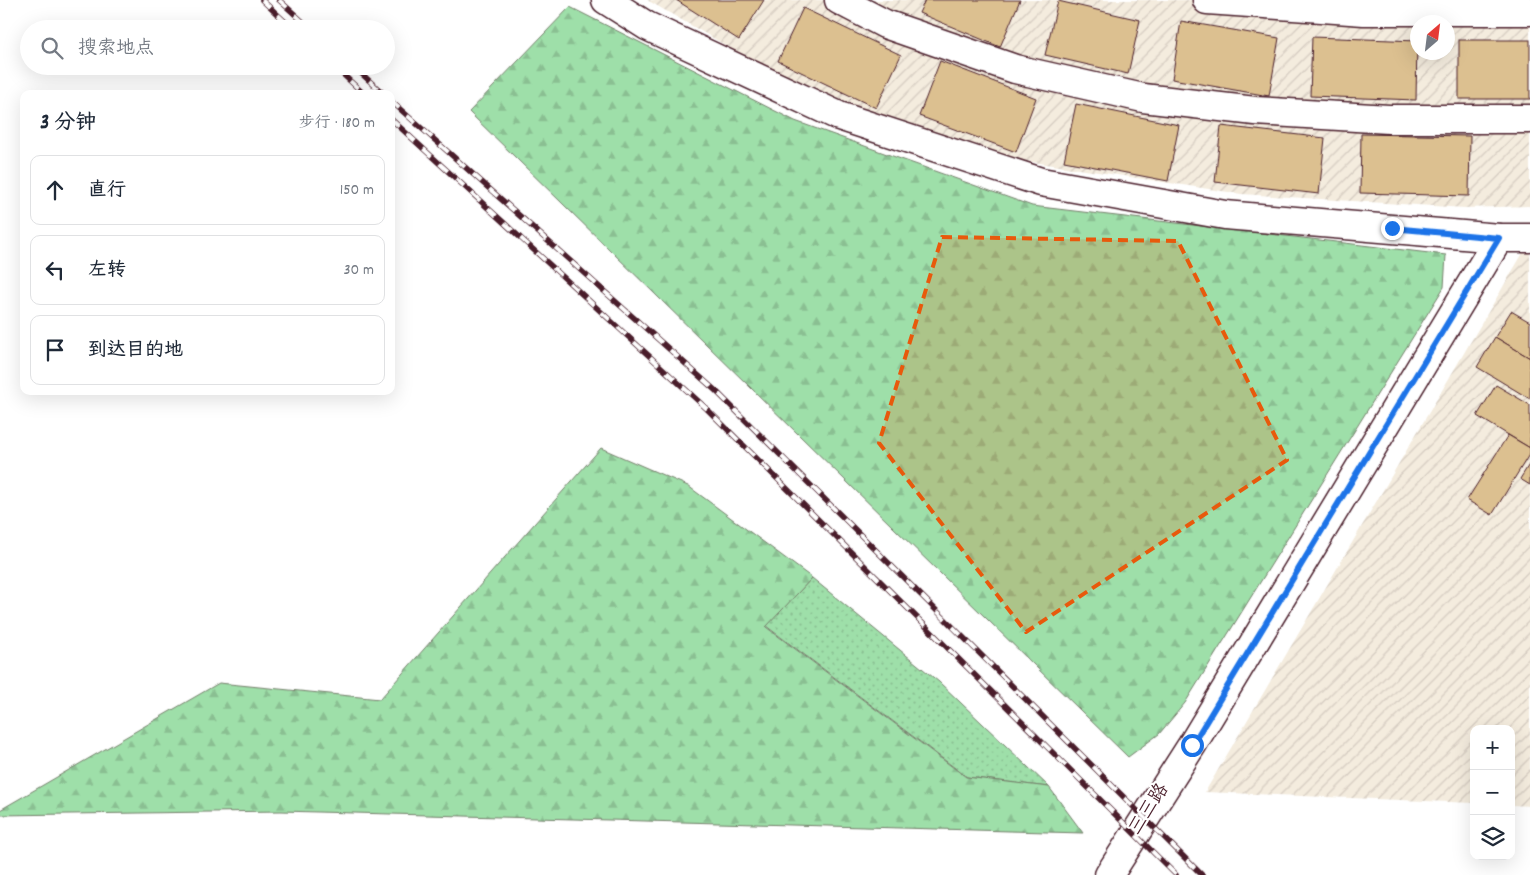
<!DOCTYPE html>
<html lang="zh">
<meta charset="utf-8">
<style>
:root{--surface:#fff;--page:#f2f2f3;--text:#1f2937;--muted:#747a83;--line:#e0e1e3}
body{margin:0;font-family:Dekko,"LXGW WenKai TC",sans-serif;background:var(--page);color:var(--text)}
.controls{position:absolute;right:15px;bottom:15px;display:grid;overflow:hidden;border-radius:10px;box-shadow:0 5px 20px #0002}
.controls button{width:45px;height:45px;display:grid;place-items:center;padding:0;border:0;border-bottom:1px solid var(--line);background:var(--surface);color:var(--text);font:25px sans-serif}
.compass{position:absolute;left:1410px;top:15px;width:45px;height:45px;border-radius:50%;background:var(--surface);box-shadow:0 5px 20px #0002;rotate:28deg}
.stop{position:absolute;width:15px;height:15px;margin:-11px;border:4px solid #1a73e8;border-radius:50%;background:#fff}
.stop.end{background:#1a73e8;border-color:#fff;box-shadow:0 1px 5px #0008}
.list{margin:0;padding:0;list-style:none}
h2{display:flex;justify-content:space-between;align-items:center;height:65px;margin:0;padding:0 20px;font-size:21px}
h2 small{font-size:16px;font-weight:400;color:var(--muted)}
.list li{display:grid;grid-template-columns:32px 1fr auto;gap:15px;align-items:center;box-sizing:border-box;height:70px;margin:0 10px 10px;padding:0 10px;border:1px solid var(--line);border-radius:10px}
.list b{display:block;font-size:19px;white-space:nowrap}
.list em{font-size:16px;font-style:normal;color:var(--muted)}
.icon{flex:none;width:28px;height:28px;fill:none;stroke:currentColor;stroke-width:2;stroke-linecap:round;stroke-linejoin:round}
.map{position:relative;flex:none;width:1530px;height:875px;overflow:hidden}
.search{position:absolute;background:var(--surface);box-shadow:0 5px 20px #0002;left:20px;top:20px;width:375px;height:55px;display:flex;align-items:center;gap:12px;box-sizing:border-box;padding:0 18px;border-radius:28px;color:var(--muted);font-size:19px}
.panel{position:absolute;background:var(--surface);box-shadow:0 5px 20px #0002;left:20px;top:90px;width:375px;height:305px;border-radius:10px}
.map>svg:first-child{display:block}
</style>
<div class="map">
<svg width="1530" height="875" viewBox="0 0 1530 875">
<defs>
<pattern id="industrial-furrows" width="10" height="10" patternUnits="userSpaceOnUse" patternTransform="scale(1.25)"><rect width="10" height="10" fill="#f4ecde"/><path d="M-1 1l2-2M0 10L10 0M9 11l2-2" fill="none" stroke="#d3cabf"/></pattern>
<pattern id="grass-dots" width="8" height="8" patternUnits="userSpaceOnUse" patternTransform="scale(1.25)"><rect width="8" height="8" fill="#9edfa9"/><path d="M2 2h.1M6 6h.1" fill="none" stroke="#8abf92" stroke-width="1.8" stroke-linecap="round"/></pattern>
<pattern id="forest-firs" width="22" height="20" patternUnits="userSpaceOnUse" patternTransform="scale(1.25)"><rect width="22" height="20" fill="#9edfa9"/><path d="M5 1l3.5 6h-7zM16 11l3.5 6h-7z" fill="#8abf92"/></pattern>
</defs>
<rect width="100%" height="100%" fill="#fff"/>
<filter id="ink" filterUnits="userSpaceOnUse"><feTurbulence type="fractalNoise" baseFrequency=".02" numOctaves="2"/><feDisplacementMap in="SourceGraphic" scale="10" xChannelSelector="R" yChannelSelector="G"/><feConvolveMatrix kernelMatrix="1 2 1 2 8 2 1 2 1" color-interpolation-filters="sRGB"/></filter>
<g filter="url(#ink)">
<g fill="url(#industrial-furrows)" fill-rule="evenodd">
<path d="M 647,0 L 1530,0 L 1530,206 L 1465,208 L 1241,194 L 1020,160 L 874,115 L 751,60 ZM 1418,22 L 1448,22 L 1448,52 L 1418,52 Z"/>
<path d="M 1523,253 L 1530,253 L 1530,806 L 1511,805 L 1511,729 L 1474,729 L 1474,803 L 1205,792 Z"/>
</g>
<path fill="url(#grass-dots)" stroke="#747f6a" d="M 812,578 L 939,682 L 1049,787 L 967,777 L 766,626 Z"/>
<g fill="url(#forest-firs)" stroke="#747f6a">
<path d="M 570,7 L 795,121 L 1032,206 L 1446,255 L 1444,287 L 1185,703 L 1159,734 L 1128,757 L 469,112 Z"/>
<path d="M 601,448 L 688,486 L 812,578 L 766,627 L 966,777 L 1049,787 L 1083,833 L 281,811 L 0,815 L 0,810 L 219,683 L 380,699 Z"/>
</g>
<g fill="#dcc090" stroke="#4a1f2b">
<path d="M 676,0 L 764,0 L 739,40 Z"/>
<path d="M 925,0 L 1020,0 L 1000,47 L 919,13 Z"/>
<path d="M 1058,1 L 1140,20 L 1128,74 L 1045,55 Z"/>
<path d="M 803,8 L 901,55 L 876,108 L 778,61 Z"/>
<path d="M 1181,21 L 1279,38 L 1269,96 L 1172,79 Z"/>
<path d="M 1312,37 L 1417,41 L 1416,100 L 1310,96 Z"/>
<rect x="1459" y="40" width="71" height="59"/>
<path d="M 940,61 L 1036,98 L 1016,152 L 919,116 Z"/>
<path d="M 1076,104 L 1179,125 L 1168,181 L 1064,161 Z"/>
<path d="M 1221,126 L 1325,138 L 1319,194 L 1215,182 Z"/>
<path d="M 1361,134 L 1470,136 L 1469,196 L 1360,193 Z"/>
<path d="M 1511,311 L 1530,322 L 1530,358 L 1495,337 Z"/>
<path d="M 1495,337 L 1530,358 L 1530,399 L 1477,367 Z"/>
<path d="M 1496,385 L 1530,405 L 1530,448 L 1477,416 Z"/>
<path d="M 1508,435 L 1530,448 L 1530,453 L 1492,515 L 1467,500 Z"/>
<path d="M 1530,463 L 1530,485 L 1520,479 Z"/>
</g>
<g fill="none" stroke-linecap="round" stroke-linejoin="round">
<g stroke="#4a1f2b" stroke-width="31">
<g id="minor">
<path d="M 606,0 L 647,26 L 839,116 L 1041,182 L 1225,215 L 1499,238 L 1530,238"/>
<path d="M 839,0 L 885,24 L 1015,69 L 1143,98 L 1255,111 L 1389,119 L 1530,119"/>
<path d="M 1207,0 L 1364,11 L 1530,11"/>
<path d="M 1109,875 L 1192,745 L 1499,238"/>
</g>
</g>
<use href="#minor" stroke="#fff" stroke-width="28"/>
<g stroke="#4a1f2b" stroke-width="5.5">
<g id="rail">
<path d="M 262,0 L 293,29"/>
<path d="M 279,0 L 311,29"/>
<path d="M 334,66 L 364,94"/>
<path d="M 353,66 L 384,94"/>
<path d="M 391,101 L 716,391 L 1202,875"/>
<path d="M 391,119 L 707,409 L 1176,875"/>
</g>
</g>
<use href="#rail" stroke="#fff" stroke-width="4" stroke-dasharray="11" stroke-linecap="butt"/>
</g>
</g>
<g fill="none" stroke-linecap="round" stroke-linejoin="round" filter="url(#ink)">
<path stroke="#1a73e8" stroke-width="6" d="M 1192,745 L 1499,238 L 1392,228"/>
</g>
<path fill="#e8590c" fill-opacity="0.2" stroke="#e8590c" stroke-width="4" stroke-dasharray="10 6" stroke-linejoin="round" d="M 942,237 L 1178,241 L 1287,460 L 1026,632 L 879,443 Z"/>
<g text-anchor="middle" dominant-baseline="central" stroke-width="4.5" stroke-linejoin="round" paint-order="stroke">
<g font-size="19" fill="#4a1f2b" stroke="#fff">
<text transform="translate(1150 810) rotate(-57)">三三路</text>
</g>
</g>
</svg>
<div class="controls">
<button>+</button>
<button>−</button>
<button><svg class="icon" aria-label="layers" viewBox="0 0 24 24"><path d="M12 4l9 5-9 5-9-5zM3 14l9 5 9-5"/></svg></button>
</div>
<svg class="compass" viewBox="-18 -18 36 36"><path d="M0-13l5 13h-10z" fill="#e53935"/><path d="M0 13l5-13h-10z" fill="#747a83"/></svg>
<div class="stop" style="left:1192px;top:745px"></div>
<div class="stop end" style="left:1392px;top:228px"></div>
<div class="search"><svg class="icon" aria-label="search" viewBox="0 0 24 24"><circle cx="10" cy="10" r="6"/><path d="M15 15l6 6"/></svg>搜索地点</div>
<section class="panel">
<h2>3 分钟<small>步行 · 180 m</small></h2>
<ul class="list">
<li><svg class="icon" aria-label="ahead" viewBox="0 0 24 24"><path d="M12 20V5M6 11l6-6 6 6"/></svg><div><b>直行</b></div><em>150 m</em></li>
<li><svg class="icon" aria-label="left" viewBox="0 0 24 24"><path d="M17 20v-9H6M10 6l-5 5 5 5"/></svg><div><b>左转</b></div><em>30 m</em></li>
<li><svg class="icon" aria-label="arrive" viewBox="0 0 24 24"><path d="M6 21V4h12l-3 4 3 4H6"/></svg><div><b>到达目的地</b></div></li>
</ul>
</section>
</div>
